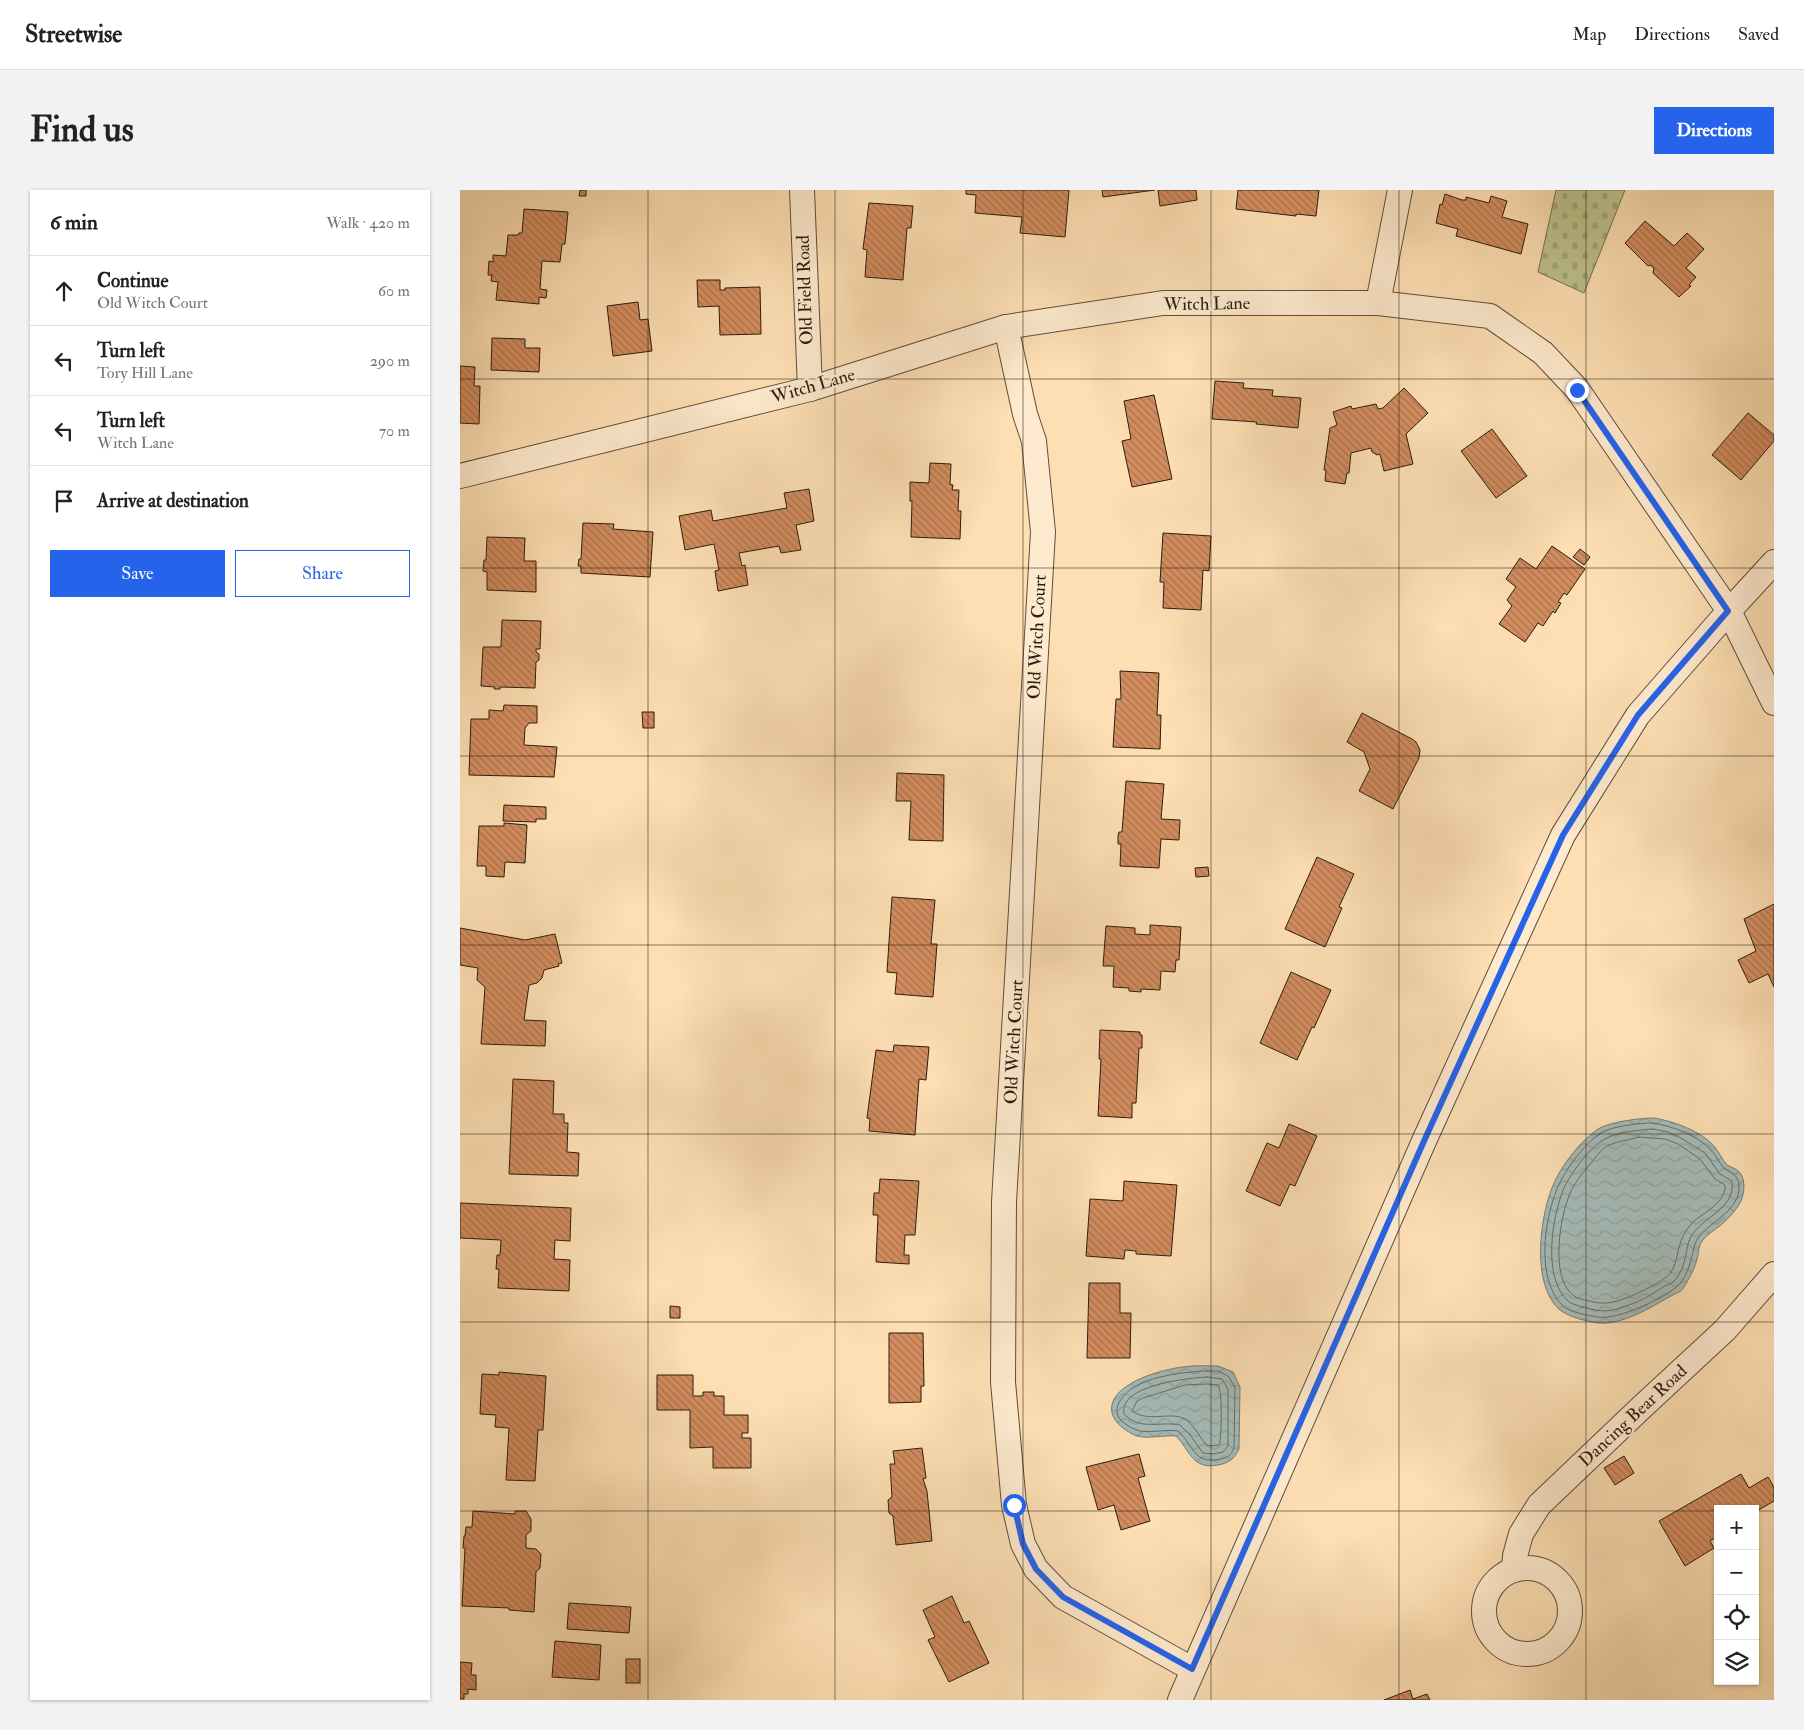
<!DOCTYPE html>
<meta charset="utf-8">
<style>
:root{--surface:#fff;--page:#f2f2f2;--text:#222;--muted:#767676;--line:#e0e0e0;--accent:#2563eb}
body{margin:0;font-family:"IM FELL Double Pica",serif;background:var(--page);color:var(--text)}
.controls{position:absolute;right:15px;bottom:15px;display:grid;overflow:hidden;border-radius:0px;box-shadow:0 1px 4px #0004}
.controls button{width:45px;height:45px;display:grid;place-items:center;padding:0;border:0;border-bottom:1px solid var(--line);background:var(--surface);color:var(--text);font:25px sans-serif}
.stop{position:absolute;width:15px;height:15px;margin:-11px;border:4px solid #2563eb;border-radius:50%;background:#fff}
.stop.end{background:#2563eb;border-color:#fff;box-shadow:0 1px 5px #0008}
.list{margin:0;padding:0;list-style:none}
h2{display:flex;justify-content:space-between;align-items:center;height:65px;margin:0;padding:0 20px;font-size:21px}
h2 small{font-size:16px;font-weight:400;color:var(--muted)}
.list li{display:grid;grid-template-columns:32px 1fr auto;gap:15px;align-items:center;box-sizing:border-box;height:70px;padding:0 20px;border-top:1px solid var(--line)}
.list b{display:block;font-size:19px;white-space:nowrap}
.list p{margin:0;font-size:16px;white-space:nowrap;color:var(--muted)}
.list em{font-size:16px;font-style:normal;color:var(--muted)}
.actions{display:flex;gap:10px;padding:15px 20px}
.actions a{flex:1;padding:11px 0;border:1px solid var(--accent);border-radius:0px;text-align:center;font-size:18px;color:var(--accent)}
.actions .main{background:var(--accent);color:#fff}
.icon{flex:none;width:28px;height:28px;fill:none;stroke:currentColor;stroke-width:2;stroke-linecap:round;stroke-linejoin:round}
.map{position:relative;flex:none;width:1314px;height:1510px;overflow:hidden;border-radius:0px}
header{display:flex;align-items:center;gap:30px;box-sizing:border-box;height:70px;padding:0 25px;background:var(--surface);border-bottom:1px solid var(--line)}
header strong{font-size:24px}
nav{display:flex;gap:28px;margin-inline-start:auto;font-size:18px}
.intro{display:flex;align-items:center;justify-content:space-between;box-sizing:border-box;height:120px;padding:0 30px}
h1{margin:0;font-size:35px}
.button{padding:12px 22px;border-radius:0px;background:var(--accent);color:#fff;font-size:18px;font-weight:700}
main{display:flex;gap:30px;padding:0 30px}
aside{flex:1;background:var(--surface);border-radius:0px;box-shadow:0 1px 4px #0004}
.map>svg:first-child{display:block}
</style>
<header>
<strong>Streetwise</strong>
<nav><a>Map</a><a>Directions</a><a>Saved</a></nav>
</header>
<div class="intro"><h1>Find us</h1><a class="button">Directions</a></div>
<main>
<aside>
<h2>6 min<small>Walk · 420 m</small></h2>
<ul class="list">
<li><svg class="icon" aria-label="ahead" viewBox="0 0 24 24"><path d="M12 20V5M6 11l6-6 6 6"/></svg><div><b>Continue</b><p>Old Witch Court</p></div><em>60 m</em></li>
<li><svg class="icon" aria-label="left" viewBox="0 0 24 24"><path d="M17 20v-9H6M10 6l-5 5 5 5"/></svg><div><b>Turn left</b><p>Tory Hill Lane</p></div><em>290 m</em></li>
<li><svg class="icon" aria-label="left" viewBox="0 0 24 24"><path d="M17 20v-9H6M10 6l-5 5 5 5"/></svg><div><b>Turn left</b><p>Witch Lane</p></div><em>70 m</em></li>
<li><svg class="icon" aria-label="arrive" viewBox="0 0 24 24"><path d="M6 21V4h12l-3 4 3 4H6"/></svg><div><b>Arrive at destination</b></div></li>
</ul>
<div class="actions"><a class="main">Save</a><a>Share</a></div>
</aside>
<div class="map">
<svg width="1314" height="1510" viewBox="0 0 1314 1510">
<defs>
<pattern id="cemetery-stones" width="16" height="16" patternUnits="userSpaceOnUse" patternTransform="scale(1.25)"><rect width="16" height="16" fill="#bec28d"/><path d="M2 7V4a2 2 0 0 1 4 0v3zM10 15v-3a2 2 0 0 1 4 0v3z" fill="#a3a679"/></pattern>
<pattern id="water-waves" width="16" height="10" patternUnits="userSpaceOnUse" patternTransform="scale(1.25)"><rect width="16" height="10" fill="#a4bab7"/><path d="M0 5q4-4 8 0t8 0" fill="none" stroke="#8d9f9c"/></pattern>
<pattern id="building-back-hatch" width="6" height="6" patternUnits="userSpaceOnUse" patternTransform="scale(1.25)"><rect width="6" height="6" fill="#d38d5f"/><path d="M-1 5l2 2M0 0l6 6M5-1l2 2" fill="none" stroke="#ab734d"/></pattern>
</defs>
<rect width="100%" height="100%" fill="#fddfb3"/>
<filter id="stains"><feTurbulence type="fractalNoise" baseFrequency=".004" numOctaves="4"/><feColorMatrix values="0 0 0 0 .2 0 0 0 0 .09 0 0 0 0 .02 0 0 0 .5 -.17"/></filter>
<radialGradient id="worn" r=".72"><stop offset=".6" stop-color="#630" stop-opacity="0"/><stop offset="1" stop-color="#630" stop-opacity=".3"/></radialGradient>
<path fill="url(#cemetery-stones)" stroke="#747050" d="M 1096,0 L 1165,0 L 1124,103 L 1078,82 Z"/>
<g fill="url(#water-waves)" stroke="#737b75">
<path d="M 1194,928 C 1213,931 1241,941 1254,956 C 1259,962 1262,969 1267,975 C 1270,977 1274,978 1277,980 C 1286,986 1285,1002 1281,1011 C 1277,1019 1269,1028 1262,1034 C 1255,1040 1247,1044 1242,1051 C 1238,1057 1239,1063 1237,1069 C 1235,1076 1232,1084 1228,1090 C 1226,1094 1223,1100 1219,1102 C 1216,1104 1212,1105 1209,1107 C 1190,1118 1162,1135 1139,1133 C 1128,1132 1109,1127 1100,1120 C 1070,1095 1080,1022 1095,991 C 1104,972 1121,951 1138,939 C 1149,932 1180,928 1194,928 Z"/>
<path d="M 758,1176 L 773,1182 L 780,1197 L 779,1259 C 774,1269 769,1273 758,1275 C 732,1280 730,1260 716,1246 C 704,1245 689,1249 677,1246 C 667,1242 655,1234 652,1223 C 646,1194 703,1179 723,1177 C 735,1175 747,1176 758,1176 Z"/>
</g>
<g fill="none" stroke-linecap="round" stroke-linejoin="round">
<g stroke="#676c64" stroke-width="1">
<path d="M 1193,933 C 1212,936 1237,945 1251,960 C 1256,965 1259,973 1264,978 C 1267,981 1270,981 1273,984 C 1281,989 1280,1001 1277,1008 C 1269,1026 1249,1033 1238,1048 C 1234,1054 1234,1060 1232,1066 C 1230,1074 1227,1084 1222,1091 C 1212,1106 1156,1131 1138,1127 C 1127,1125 1110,1123 1102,1115 C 1076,1088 1084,1031 1097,999 C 1104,981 1125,953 1141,943 C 1152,936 1180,933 1193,933 Z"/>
<path d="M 1193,939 L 1208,942 L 1221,948 L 1245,963 L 1260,984 L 1272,991 C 1276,1023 1235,1027 1228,1054 C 1226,1065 1223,1084 1213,1092 C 1211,1094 1206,1095 1203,1097 C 1194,1103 1186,1108 1177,1112 C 1152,1121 1148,1124 1122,1117 C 1117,1115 1111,1114 1108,1111 C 1082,1088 1092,1026 1104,998 C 1111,983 1130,957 1145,949 C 1156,942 1180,940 1193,939 Z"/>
<path d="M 1179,947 L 1205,949 L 1218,954 L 1240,969 L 1255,989 L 1265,995 C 1267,1011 1244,1023 1234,1031 C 1230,1035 1226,1041 1223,1046 C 1217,1058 1218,1071 1211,1082 C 1207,1090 1178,1103 1169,1107 C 1150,1114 1144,1115 1125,1110 C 1121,1109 1117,1108 1114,1106 C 1089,1088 1100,1025 1111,1001 C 1116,991 1123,982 1131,973 C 1136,967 1142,958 1149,955 C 1158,951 1170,950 1179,947 Z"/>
<path d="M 747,1181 L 758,1181 L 768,1186 L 775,1197 L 774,1258 C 771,1265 768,1268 760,1269 C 733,1275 734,1255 718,1241 C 705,1239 692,1243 680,1241 C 673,1239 661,1233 658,1226 C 656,1221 657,1216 660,1211 C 673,1187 722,1182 747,1181 Z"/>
<path d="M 747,1187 L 762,1189 L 768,1199 L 768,1256 L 763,1262 L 753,1264 L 743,1263 L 730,1245 L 720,1235 C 700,1231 680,1241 664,1224 C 658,1195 729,1188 747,1187 Z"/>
<path d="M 747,1194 L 758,1195 C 763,1203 761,1242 760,1253 L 759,1255 L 747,1256 C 740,1248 736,1238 728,1231 C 712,1219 691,1234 672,1221 L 677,1211 L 683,1208 L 725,1195 Z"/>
</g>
</g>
<g fill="url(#building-back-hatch)" stroke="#2a1d12">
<path d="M 120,0 L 126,0 L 126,6 L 119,6 Z"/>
<path d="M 506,0 L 609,0 L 605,47 L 560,43 L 562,27 L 515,23 L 516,5 L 506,4 Z"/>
<path d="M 642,0 L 695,0 L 643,7 Z"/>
<path d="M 698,0 L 736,0 L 737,10 L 700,16 Z"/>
<path d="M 778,0 L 859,0 L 856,26 L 836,24 L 836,26 L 776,19 Z"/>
<path d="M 985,4 L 1002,10 L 1006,10 L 1006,7 L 1029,13 L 1031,6 L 1047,11 L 1042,27 L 1068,34 L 1061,64 L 996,46 L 998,39 L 976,33 L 980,14 L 982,15 Z"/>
<path d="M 409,13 L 453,16 L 451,38 L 447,38 L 443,90 L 405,87 L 407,60 L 403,59 Z"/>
<path d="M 64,19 L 108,22 L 105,54 L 102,54 L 100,72 L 82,71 L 80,99 L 87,100 L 86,108 L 79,107 L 79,114 L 36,110 L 38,92 L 31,91 L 32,85 L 28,85 L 29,71 L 33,72 L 33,65 L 46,66 L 48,45 L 58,45 L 59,43 L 62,43 Z"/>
<path d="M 1185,31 L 1214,56 L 1227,43 L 1244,59 L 1226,78 L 1236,87 L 1229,95 L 1231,96 L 1219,107 L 1193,83 L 1194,78 L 1190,75 L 1188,76 L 1165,53 Z"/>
<path d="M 237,90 L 260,90 L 260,100 L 265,100 L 265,98 L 300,97 L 301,144 L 260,145 L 259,116 L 238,117 Z"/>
<path d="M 178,112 L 180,130 L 188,129 L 192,161 L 153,166 L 147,116 Z"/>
<path d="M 32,148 L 65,149 L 65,158 L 80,158 L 79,182 L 31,180 Z"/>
<path d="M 0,176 L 15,177 L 14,196 L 20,196 L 19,234 L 0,233 Z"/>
<path d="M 755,191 L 784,193 L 783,198 L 813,200 L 812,206 L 841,208 L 838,238 L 796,234 L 797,232 L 752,229 Z"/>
<path d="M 944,198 L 968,223 L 946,244 L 953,274 L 924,281 L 920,264 L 917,265 L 912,262 L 911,258 L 891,263 L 889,283 L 887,283 L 885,294 L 865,291 L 866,280 L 864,280 L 870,238 L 877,235 L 873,222 L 891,216 L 892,219 L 916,214 L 918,219 L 923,218 Z"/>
<path d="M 694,205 L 712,289 L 672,297 L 662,251 L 671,249 L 664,211 Z"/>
<path d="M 1288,223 L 1314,245 L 1314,251 L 1281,290 L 1252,265 Z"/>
<path d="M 1032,239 L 1067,286 L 1036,308 L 1001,261 Z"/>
<path d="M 470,273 L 491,274 L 490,294 L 493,295 L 492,300 L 499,300 L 498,321 L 501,321 L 500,349 L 451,347 L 452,311 L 450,311 L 450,292 L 469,293 Z"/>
<path d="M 349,299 L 354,331 L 336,335 L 341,360 L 321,363 L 319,356 L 279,363 L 282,376 L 285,375 L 288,395 L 258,401 L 255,381 L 259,380 L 254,354 L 225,360 L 219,326 L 251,320 L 253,331 L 327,318 L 324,303 Z"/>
<path d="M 123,333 L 154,334 L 153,339 L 193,342 L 190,387 L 121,383 L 121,376 L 118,376 L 119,369 L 121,369 Z"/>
<path d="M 703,343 L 751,346 L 749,381 L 743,380 L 741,420 L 703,418 L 704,392 L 700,392 Z"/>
<path d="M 27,347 L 65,348 L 64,371 L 76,371 L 76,402 L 27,400 L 27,382 L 23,381 L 24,370 L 26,370 Z"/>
<path d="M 1092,356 L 1125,379 L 1107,405 L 1104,403 L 1098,412 L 1101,413 L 1095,423 L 1093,421 L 1083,436 L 1078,433 L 1065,452 L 1039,434 L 1052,416 L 1047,410 L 1056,397 L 1046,389 L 1060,368 L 1076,379 Z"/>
<path d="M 1120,359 L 1130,367 L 1124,375 L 1113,367 Z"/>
<path d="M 42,430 L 81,431 L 80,459 L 76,459 L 76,462 L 79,464 L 79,470 L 76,472 L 75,498 L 40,497 L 40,499 L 34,499 L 35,497 L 21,496 L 23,457 L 41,457 Z"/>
<path d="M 660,481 L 699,483 L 697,525 L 701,525 L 700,559 L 653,557 L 656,509 L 661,509 Z"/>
<path d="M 44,515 L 77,516 L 77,533 L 69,533 L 65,538 L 64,555 L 97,557 L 94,587 L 9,585 L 11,529 L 29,529 L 29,520 L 43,521 Z"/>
<path d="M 182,522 L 194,522 L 194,538 L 183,538 Z"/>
<path d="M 902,523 L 952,549 L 956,552 L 960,560 L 959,568 L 933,619 L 899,601 L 910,579 L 904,562 L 887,552 Z"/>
<path d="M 437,583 L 484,585 L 483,651 L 449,650 L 451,611 L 436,611 Z"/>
<path d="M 666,591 L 704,594 L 701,629 L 720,630 L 719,650 L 701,649 L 699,678 L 660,676 L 661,654 L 658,654 L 658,646 L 659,642 L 662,642 Z"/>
<path d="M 44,615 L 86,617 L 86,629 L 76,629 L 76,632 L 43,631 Z"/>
<path d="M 44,633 L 67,635 L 65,673 L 45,672 L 44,687 L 26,686 L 26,676 L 17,676 L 19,636 L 44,636 Z"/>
<path d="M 857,667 L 894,684 L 879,717 L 882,718 L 865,757 L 825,739 Z"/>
<path d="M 748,677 L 749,686 L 736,687 L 735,678 Z"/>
<path d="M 432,707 L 475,710 L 471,754 L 477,754 L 473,807 L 435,804 L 437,783 L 427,782 Z"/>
<path d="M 1314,714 L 1314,797 L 1308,784 L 1289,793 L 1278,770 L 1296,761 L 1284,729 Z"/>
<path d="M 690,735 L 721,737 L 719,770 L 716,770 L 715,782 L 701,781 L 700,800 L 681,799 L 681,802 L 669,801 L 669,798 L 653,797 L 654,776 L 643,776 L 646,736 L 675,738 L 675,744 L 690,745 Z"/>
<path d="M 0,738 L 65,750 L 95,744 L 102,773 L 98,774 L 99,776 L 84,780 L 82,788 L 77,793 L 69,795 L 64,830 L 86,831 L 85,856 L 21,854 L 25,797 L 17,790 L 18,778 L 0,775 Z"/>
<path d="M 831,782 L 871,800 L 854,838 L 852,837 L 837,870 L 800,853 Z"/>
<path d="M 640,840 L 680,842 L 680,845 L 682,845 L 682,858 L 679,858 L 676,913 L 672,913 L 672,928 L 638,926 L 641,869 L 639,869 Z"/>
<path d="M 434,855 L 469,857 L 466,890 L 459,889 L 455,945 L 409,941 L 410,929 L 407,928 L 416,860 L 433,862 Z"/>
<path d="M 53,889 L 94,891 L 93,924 L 104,924 L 104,933 L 108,933 L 107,962 L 119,963 L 118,986 L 49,984 Z"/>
<path d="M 829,934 L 857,946 L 835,996 L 830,994 L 820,1016 L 786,1001 L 807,953 L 819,958 Z"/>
<path d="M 420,989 L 459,991 L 455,1045 L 445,1045 L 444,1065 L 449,1065 L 449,1074 L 416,1072 L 418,1025 L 413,1025 L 414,1003 L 419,1003 Z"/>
<path d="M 664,991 L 717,995 L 711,1066 L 676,1064 L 676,1061 L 665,1060 L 664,1069 L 626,1066 L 630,1009 L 663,1011 Z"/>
<path d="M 0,1013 L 111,1018 L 110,1051 L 95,1050 L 94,1069 L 110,1070 L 109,1101 L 38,1098 L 39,1079 L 36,1079 L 37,1065 L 40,1065 L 41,1050 L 0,1048 Z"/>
<path d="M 629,1093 L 660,1093 L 660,1123 L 671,1123 L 670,1168 L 627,1168 Z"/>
<path d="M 210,1116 L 220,1117 L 220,1128 L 210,1128 Z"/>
<path d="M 429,1143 L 463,1143 L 464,1196 L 461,1196 L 461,1212 L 429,1213 Z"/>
<path d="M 39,1182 L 86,1186 L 83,1240 L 78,1240 L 75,1291 L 46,1290 L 49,1238 L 35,1237 L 36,1225 L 20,1224 L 22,1184 L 39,1185 Z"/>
<path d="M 197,1185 L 233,1185 L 233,1206 L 243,1206 L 243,1202 L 254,1202 L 254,1206 L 264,1206 L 264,1225 L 288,1225 L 288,1243 L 282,1243 L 282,1248 L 291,1248 L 291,1278 L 253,1278 L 253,1257 L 230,1258 L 230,1220 L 197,1220 Z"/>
<path d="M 462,1258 L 466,1288 L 463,1289 L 467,1301 L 472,1351 L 436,1355 L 433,1326 L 429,1323 L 428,1310 L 432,1307 L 430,1274 L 435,1274 L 433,1261 Z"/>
<path d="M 679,1264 L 685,1286 L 678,1288 L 690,1331 L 661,1340 L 654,1315 L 638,1320 L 626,1277 Z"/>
<path d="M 1164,1266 L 1174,1283 L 1155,1295 L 1144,1278 Z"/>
<path d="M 1281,1284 L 1289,1298 L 1308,1287 L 1314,1297 L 1314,1311 L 1295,1322 L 1295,1319 L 1258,1319 L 1258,1346 L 1250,1351 L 1254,1358 L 1225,1376 L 1199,1331 Z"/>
<path d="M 13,1321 L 55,1324 L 55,1321 L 66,1321 L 71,1329 L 71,1341 L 66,1345 L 66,1358 L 76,1359 L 81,1364 L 80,1378 L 76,1382 L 74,1422 L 49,1420 L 49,1418 L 2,1416 L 5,1358 L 3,1358 L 4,1346 L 5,1346 L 6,1337 L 12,1337 Z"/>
<path d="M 492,1406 L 504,1433 L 509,1431 L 529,1473 L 489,1492 L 468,1450 L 475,1447 L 463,1420 Z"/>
<path d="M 109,1413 L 171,1417 L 169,1443 L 107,1439 Z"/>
<path d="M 95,1451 L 141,1455 L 139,1490 L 92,1487 Z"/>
<rect x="166" y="1469" width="14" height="24"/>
<path d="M 0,1472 L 12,1473 L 11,1485 L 16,1485 L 16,1500 L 8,1499 L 8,1504 L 4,1504 L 4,1509 L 0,1509 Z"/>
<path d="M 950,1500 L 953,1509 L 967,1504 L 970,1510 L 924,1510 Z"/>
</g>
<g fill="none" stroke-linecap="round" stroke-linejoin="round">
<g stroke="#5f4e3a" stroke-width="26">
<g id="street">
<path d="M 342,0 L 350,199"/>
<path d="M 918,113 L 940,0"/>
<path d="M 546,137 L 565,224 L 574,251 L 583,342 L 544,1012 L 543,1192 L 554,1315 L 563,1354 L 576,1379 L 603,1407 L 732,1479"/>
<path d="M 0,286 L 350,199 L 546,137 L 703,113 L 918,113 L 1030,126 L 1083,163 L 1117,199 L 1269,421 L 1314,513"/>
<circle cx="1067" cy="1421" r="43"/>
<path d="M 1054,1380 L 1055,1366 L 1061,1344 L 1079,1315 L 1183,1216 L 1265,1140 L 1314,1084"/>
<path d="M 720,1510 L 964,951 L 1103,645 L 1178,525 L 1269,421 L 1314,372"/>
</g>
</g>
<use href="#street" stroke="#feeace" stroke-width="24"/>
</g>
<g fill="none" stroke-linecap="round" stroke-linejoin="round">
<path stroke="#2563eb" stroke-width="6" d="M 554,1315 L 563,1354 L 576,1379 L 603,1407 L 732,1479 L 964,951 L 1103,645 L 1178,525 L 1268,421 L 1117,200"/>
</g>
<path fill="none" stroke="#2a1d12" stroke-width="1" stroke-opacity="0.55" d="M 188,0 L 188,1510M 375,0 L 375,1510M 563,0 L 563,1510M 751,0 L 751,1510M 939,0 L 939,1510M 1126,0 L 1126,1510M 0,189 L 1314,189M 0,378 L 1314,378M 0,566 L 1314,566M 0,755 L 1314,755M 0,944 L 1314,944M 0,1132 L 1314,1132M 0,1321 L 1258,1321M 1295,1321 L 1314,1321"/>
<g text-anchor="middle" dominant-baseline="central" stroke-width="4.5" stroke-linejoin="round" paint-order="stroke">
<g font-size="18" fill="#2a1d12" stroke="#feeace">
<text transform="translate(345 100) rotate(-92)">Old Field Road</text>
<text transform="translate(747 114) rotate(-1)">Witch Lane</text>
<text transform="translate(353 196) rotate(-16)">Witch Lane</text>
<text transform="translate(577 447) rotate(-87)">Old Witch Court</text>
<text transform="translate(554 852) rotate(-87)">Old Witch Court</text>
<text transform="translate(1173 1226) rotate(-43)">Dancing Bear Road</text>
</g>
</g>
<rect width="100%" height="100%" filter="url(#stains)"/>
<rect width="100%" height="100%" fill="url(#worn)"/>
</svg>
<div class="controls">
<button>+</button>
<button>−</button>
<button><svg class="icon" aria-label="locate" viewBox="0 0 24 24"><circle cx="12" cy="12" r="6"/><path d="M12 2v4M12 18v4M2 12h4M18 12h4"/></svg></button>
<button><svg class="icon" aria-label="layers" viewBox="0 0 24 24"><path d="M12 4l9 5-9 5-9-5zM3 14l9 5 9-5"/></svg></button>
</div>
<div class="stop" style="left:554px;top:1315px"></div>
<div class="stop end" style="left:1117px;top:200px"></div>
</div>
</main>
